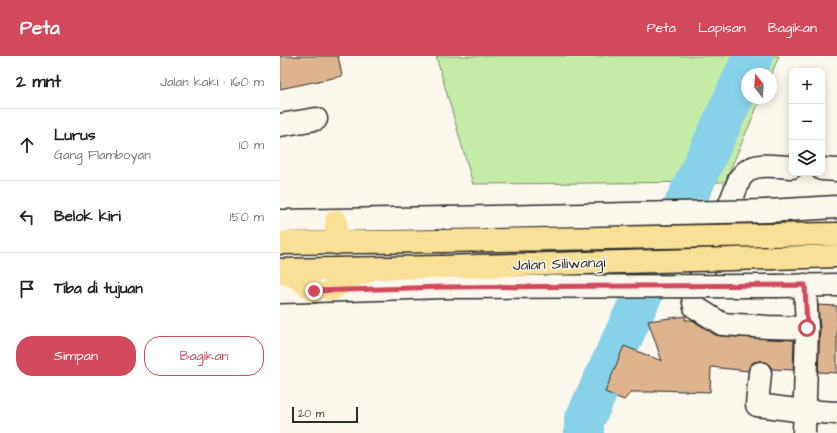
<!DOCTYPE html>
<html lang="id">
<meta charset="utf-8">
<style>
:root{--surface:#fff;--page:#f2f2f2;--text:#202124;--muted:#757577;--line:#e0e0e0;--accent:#d1495b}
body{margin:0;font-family:"Architects Daughter",sans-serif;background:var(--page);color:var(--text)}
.controls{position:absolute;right:12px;top:12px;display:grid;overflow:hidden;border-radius:8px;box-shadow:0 2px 10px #0003}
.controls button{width:36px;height:36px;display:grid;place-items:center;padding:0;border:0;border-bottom:1px solid var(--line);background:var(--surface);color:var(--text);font:20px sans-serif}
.compass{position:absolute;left:461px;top:12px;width:36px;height:36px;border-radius:50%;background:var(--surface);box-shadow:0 2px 10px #0003;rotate:343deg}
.scale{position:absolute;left:12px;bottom:10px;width:66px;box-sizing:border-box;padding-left:4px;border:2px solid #2b2b2b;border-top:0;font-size:11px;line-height:14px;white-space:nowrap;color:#2b2b2b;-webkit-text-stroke:3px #fbf7ec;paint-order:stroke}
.stop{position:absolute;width:12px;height:12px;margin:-9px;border:3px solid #d1495b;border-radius:50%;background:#fff}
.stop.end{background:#d1495b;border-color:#fff;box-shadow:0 1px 4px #0008}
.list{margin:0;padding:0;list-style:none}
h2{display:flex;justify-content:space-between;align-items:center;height:52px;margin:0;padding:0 16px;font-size:17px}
h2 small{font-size:13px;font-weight:400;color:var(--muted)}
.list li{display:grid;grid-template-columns:26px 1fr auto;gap:12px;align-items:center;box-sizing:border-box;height:72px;padding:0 16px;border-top:1px solid var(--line)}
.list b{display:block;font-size:15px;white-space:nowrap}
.list p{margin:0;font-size:13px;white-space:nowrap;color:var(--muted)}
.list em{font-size:13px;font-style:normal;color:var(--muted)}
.actions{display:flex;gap:8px;padding:12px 16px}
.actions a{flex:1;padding:9px 0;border:1px solid var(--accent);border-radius:16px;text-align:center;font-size:14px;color:var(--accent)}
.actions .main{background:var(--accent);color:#fff}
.icon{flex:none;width:22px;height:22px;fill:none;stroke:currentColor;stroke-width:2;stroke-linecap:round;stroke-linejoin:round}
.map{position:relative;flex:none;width:557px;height:377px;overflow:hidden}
header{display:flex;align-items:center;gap:24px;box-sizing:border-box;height:56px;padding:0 20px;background:var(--accent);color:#fff}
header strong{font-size:19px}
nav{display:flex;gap:22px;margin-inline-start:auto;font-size:14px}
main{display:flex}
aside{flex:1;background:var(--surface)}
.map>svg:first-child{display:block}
</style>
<header>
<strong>Peta</strong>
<nav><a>Peta</a><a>Lapisan</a><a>Bagikan</a></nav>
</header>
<main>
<aside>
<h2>2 mnt<small>Jalan kaki · 160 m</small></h2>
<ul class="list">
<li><svg class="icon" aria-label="ahead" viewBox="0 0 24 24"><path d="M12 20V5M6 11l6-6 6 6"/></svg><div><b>Lurus</b><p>Gang Flamboyan</p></div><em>10 m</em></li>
<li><svg class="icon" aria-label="left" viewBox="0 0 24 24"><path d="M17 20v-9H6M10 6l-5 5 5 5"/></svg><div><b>Belok kiri</b></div><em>150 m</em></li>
<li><svg class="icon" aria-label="arrive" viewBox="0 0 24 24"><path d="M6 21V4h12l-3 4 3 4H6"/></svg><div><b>Tiba di tujuan</b></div></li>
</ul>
<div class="actions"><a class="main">Simpan</a><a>Bagikan</a></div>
</aside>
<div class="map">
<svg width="557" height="377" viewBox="0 0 557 377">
<rect width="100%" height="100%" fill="#fbf7ec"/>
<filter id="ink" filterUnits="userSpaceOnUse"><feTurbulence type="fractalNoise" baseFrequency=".025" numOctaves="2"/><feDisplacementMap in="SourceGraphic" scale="8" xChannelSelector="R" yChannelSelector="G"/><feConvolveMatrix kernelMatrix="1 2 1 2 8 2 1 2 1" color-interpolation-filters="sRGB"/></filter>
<g filter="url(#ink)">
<path fill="#c4eca7" stroke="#788c69" d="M 156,0 L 499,0 L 491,19 L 491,18 L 467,18 L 467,42 L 481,42 L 445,126 L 193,128 Z"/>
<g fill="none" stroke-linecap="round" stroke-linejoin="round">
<path stroke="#88d2e9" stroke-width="40" d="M 304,377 L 304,365 L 473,0"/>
</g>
<g fill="#ddb48e" stroke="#2b2b2b">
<path d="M 0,0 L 58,0 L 62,20 L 0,33 Z"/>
<path d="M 538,249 L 557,250 L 557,317 L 538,316 L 540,272 Z"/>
<path d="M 406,260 L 405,264 L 412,264 L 435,279 L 441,280 L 514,284 L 513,314 L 492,313 L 488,307 L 481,305 L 474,306 L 470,309 L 468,315 L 431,311 L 430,336 L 376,334 L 376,336 L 351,336 L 344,344 L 325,336 L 344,290 L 382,305 L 368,265 Z"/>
</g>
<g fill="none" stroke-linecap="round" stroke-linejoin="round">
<g stroke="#2b2b2b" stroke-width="25">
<g id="minor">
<path d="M 0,69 L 36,63"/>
<path d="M 512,111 C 499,111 478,106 467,115 C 464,117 462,120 460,122 L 413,241 L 415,251 L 442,268 L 488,271 L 527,272"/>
<path d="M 542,113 L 557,114"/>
<path d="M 487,155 L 557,151"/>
<path d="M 0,165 L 167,162"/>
<path d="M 498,230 L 557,229"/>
<path d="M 0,236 L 164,231"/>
<path d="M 480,317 L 477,349 L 524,355 L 557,357"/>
<path d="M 524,377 L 527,272 L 525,229"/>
</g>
</g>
<g stroke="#2b2b2b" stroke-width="25">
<g id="highway">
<path d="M 56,165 L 56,187"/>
<path d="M 487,179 L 557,178"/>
<path d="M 0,187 L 162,185"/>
<path d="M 493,202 L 557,200"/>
<path d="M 0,214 L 161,211"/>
<path d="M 1,216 L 16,221 L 34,235"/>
<path d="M 51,234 L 72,221 L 87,216"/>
</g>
</g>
<use href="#minor" stroke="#fbf7ec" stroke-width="22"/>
<use href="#highway" stroke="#f9e096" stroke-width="22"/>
<g stroke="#2b2b2b" stroke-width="25" stroke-linecap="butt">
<g id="minor-bridge">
<path d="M 167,162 L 487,155"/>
<path d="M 164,231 L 498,230"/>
</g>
</g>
<g stroke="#2b2b2b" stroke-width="25" stroke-linecap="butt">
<g id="highway-bridge">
<path d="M 162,185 L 487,179"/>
<path d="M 161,211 L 493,202"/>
</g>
</g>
<use href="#minor-bridge" stroke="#fbf7ec" stroke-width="22"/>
<use href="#highway-bridge" stroke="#f9e096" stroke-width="22"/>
</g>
</g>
<g fill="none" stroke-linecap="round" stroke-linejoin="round" filter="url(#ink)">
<path stroke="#d1495b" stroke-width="5" d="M 34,235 L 164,231 L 525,229 L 527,272"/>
</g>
<g text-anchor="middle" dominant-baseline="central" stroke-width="3" stroke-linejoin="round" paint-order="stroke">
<g font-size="15" fill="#2b2b2b" stroke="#fbf7ec">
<text transform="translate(279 208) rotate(-2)">Jalan Siliwangi</text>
</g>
</g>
</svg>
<div class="controls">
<button>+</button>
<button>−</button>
<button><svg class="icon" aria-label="layers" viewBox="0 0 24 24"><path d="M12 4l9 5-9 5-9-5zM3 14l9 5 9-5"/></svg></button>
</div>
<svg class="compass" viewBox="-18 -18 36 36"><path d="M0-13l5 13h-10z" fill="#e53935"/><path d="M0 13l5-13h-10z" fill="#757577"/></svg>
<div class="scale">20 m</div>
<div class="stop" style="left:527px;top:272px"></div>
<div class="stop end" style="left:34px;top:235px"></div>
</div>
</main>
